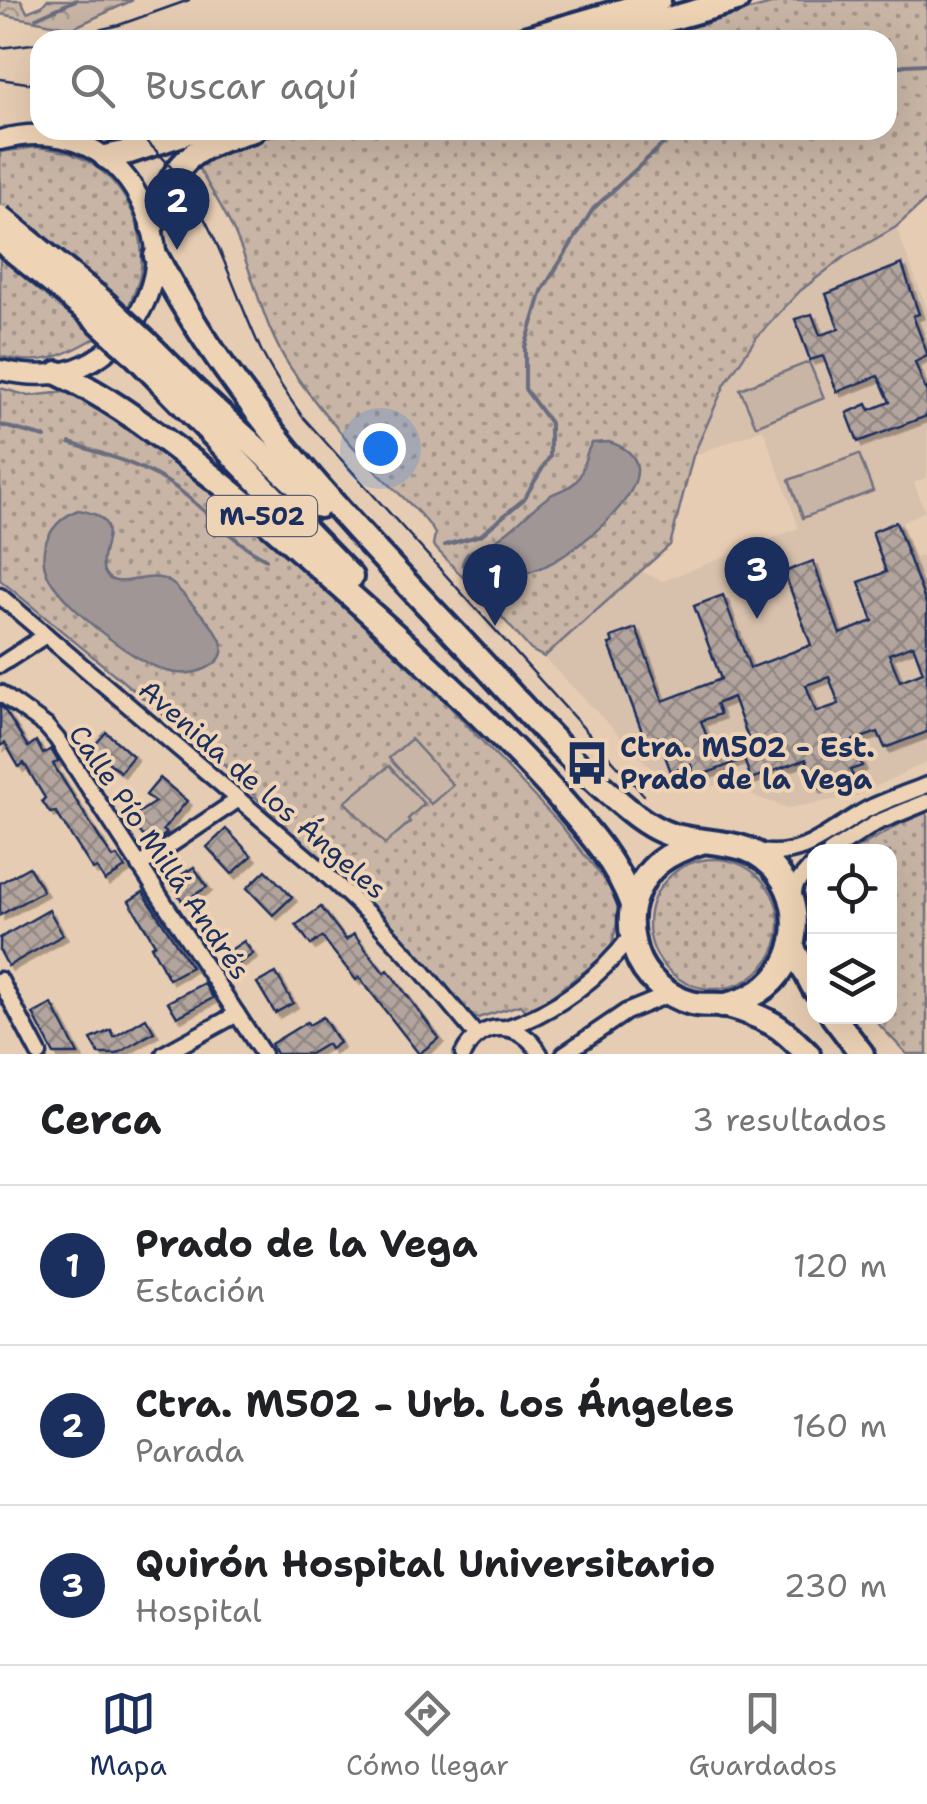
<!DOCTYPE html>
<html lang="es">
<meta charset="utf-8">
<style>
:root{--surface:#fff;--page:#f2f2f2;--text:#202124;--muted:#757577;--line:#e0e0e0;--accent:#1b2f5e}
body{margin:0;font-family:"Shantell Sans",sans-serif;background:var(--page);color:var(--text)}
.controls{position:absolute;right:30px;bottom:30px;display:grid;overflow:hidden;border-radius:20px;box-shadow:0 10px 40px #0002}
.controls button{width:90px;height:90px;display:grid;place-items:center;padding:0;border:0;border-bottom:2px solid var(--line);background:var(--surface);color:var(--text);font:50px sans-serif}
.you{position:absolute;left:380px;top:448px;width:35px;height:35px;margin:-25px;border:8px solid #fff;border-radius:50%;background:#1a73e8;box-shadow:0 0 0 15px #1a73e833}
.badge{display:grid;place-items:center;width:65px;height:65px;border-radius:50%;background:var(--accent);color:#fff;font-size:32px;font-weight:700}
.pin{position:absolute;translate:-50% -82px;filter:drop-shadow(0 2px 5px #0008)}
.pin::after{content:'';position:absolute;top:52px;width:35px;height:30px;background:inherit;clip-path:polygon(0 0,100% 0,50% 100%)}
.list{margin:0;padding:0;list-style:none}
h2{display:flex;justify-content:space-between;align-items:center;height:130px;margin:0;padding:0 40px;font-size:42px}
h2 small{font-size:32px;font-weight:400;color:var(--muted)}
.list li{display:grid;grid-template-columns:65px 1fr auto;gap:30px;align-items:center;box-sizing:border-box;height:160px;padding:0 40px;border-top:2px solid var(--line)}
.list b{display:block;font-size:38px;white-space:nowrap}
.list p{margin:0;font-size:32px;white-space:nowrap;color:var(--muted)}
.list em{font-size:32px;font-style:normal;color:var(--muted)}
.icon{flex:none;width:55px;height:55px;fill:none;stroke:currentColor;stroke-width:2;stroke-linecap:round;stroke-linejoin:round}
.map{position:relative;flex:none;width:927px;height:1054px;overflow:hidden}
.search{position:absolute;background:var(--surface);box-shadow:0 10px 40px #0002;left:30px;right:30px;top:30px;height:110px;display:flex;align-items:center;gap:25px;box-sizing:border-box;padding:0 35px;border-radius:30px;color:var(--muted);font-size:38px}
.sheet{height:610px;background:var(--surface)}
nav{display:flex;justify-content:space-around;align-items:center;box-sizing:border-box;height:140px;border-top:2px solid var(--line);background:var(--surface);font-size:28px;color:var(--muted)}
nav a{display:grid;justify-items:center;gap:5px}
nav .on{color:var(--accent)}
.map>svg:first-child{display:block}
</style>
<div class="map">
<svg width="927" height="1054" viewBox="0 0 927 1054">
<defs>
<pattern id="forest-crowns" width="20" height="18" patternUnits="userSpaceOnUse" patternTransform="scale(2.5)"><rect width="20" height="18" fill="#c8b5a5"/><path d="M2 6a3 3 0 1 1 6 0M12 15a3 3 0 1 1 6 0" fill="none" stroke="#a2948a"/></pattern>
<pattern id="park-dots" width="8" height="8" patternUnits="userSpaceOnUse" patternTransform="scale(2.5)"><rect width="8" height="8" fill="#c8b5a5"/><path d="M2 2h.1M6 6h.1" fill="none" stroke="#a2948a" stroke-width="1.8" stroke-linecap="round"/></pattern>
<pattern id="building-cross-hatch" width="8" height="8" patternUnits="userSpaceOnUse" patternTransform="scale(2.5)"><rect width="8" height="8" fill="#b3a59d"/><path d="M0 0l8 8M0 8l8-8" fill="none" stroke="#918783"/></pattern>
<filter id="shadow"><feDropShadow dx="4.5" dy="4.5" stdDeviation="0" flood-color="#0004"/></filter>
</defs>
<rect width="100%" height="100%" fill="#e6ccb2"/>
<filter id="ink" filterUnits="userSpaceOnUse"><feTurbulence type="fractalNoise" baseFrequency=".01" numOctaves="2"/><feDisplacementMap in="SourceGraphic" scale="20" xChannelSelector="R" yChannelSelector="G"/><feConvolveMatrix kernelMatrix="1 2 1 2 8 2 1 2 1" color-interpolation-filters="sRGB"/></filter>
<g filter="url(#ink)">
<path fill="#d7c0ac" d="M 896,227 L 927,309 L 927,477 L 914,483 L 925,511 L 902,522 L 915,558 L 927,554 L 927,762 L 856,796 L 788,808 L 720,784 L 701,790 L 683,791 L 668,784 L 646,763 L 544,657 L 640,571 L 663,581 L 799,528 L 763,429 L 692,456 L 725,384 L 756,338 L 800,291 L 844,257 Z"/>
<path fill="url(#forest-crowns)" stroke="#727282" stroke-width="2.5" d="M 0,0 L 21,0 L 27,12 L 42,6 L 47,0 L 133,0 L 73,28 L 0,14 Z"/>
<g fill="url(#park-dots)" stroke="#727282" stroke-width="2.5">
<path d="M 786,0 L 927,0 L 927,199 L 896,227 L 844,257 L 800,291 L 756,338 L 725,384 L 693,456 L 670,545 L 544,657 L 531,650 L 477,589 L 472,587 L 433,545 L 435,534 C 427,517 393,489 378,473 C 346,440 316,406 290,367 C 264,328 256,283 238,241 C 228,215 211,191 198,167 C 220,145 267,138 296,130 L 887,130 L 887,40 L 639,40 Z"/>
<path d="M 37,147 C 49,149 63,150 75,155 C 121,174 149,225 140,275 C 138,287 131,299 127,311 L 47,241 L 0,207 L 0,152 Z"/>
<path d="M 0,255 L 36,283 L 97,337 C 63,357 39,367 0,356 Z"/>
<path d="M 0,388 L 29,396 L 74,391 L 158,440 L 405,659 L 559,823 L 619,898 L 618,919 L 610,952 L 528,1014 L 520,1005 L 474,1019 L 223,764 L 0,580 Z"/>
<path d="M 927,812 L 927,1054 L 907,1054 L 872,1017 L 890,1016 L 890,852 L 852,851 L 902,823 Z"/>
<circle cx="714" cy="924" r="65"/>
</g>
<g fill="#c8b5a5" stroke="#727282" stroke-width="2.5">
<path d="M 809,362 L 824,398 L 756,426 L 740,389 Z"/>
<path d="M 859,454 L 873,491 L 803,518 L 789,480 Z"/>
<path d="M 411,739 L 453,785 L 431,804 L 389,758 Z"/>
<path d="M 389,766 L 424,804 L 408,819 L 410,822 L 385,844 L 345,802 Z"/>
</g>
<g fill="#a09695" stroke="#6b6d7f" stroke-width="2.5">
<path d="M 609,442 C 687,466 581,549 547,565 C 533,572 494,584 479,580 C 471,577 467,571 462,565 C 466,545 483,549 497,539 C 517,527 532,507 551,495 C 560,490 572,488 578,479 C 585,468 584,454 592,443 Z"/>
<path d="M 78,510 C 134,519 91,553 106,575 C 118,592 150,568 170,582 C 178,587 185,597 192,604 C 208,622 244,652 205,669 C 196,673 186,674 176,673 C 140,669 67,609 49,578 C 34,549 52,521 78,510 Z"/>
</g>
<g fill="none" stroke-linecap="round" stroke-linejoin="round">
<g stroke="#6b6d7f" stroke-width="4">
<path d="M 36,18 L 76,0"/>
<path d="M 887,69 L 905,65 L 927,64"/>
<path d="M 0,425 L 45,437"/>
<path d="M 70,443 C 99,453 132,462 159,477 C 199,499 225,538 266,559"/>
<path d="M 445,545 L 481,535 L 524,499 L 550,456 L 550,423 L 525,389 L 525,347 L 542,291 L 593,209 L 674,134 L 681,130"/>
</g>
</g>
<g fill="url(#building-cross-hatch)" stroke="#1b2f5e" stroke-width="2.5" fill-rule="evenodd" filter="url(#shadow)">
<path d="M 902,264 L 919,314 L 913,316 L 927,353 L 927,356 L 915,362 L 925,389 L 927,388 L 927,416 L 858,442 L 847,413 L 867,404 L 870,410 L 890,402 L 878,376 L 837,392 L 823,356 L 810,360 L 795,319 L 812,314 L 820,335 L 839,329 L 826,294 Z"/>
<path d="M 896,522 L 927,606 L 927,732 L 885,748 L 878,732 L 852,741 L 862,766 L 850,770 L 853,776 L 817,789 L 806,759 L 751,779 L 744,759 L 694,778 L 691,765 L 671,772 L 658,737 L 646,742 L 609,644 L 613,643 L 611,637 L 636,628 L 663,701 L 721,679 L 694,606 L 723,595 L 750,668 L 811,645 L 784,572 L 813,561 L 840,634 L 873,621 L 859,582 L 886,572 L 872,532 ZM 913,645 L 923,672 L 900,681 L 889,654 ZM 829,677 L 839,704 L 816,712 L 806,685 ZM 733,697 L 748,738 L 712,751 L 701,721 L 720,714 L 716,704 Z"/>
<path d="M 0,706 L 4,709 L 28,747 L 36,741 L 43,754 L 51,749 L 58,761 L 53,764 L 104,845 L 113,858 L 117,856 L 125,868 L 105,881 L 97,868 L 93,870 L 56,812 L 50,813 L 42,801 L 45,798 L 24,763 L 19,767 L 5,743 L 0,746 Z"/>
<path d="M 106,732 L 133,756 L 120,772 L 92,748 Z"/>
<path d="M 160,778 L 187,801 L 163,830 L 167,833 L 151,845 L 129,819 L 155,802 L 146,795 Z"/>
<path d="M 226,829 L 252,856 L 232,874 L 207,847 Z"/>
<path d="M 29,867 L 43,891 L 0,915 L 0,883 Z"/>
<path d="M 194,867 L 207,887 L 183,902 L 170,882 Z"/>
<path d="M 266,870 L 292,897 L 273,915 L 247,888 Z"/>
<path d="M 143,892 L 191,967 L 169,979 L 151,946 L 155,944 L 129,901 Z"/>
<path d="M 321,907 L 346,940 L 354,934 L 384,973 L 388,970 L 439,1038 L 419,1054 L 359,977 L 356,980 L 322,937 L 311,945 L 296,925 Z"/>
<path d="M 49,910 L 63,935 L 8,966 L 0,951 L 0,938 Z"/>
<path d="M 244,941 L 253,954 L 226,972 L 217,959 Z"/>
<path d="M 276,973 L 293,1003 L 275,1013 L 257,983 Z"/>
<path d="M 204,983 L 213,998 L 177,1017 L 168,1002 Z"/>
<path d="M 52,1004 L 78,1054 L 54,1054 L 33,1014 Z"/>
<path d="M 323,1017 L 339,1043 L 330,1049 L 327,1044 L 310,1054 L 276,1054 L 271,1044 L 307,1022 L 309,1025 Z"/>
<path d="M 146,1018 L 154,1032 L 117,1054 L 99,1054 L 91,1039 L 111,1030 L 114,1037 Z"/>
</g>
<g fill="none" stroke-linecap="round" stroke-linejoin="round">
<g stroke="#1b2f5e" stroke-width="21">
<g id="minor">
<path d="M 0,596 L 317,866 L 376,921 L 424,973 L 477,1036"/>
<path d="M 0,665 L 46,635"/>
<path d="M 0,693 L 46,726 L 57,739 L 263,1054"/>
<path d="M 760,852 C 806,859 830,829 868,809 C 887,800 907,793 927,785"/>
<path d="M 830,852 L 876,823 L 927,802"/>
<path d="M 139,866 L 239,799"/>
<path d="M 792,899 L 796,884 L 814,863"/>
<path d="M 0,980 L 39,1054"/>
<path d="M 506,1028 C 555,1012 601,977 631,936"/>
<path d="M 164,1054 L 237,1014"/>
<path d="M 463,1054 C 481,1018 522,1021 540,1054"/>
<path d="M 564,1054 L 626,1012 L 670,994"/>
</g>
</g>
<g stroke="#1b2f5e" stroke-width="25">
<path id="tertiary" d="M 0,140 C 64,123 119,150 145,210 C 151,224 156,239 156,255 C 154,311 111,366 54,374 C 35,376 18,374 0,370"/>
</g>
<g stroke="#1b2f5e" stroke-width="30">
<g id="trunk">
<path d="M 521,40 L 659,0"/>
<path d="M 594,40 L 737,0"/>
<path d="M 106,157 L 129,152 L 194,130"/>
<path d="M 152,226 C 176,161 185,149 253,130"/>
<path d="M 156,256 C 232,404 356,530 470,650 C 520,703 568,760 624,806 C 639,819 656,831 675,836 C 713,846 751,837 778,873 C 808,912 797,975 751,996 C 742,1001 732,1003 722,1006"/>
<path d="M 147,343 L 195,391 L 319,506"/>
<path d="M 135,355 L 351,577"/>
<path d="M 58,373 C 106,396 137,419 179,451 C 249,503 311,560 376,618 C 438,674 499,731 555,793 C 585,827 617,862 632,905"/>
<path d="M 701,842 C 668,853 646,865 634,900 C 628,917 631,936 636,953 C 644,977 666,996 691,1003 C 701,1006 712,1004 722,1005 C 738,1008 759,1016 773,1024 C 786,1031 797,1044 808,1054"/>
<path d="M 792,946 L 814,988"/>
<path d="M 833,1016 L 862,1054"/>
</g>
</g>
<use href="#minor" stroke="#eed3b5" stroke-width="14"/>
<use href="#tertiary" stroke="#eed3b5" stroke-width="18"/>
<use href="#trunk" stroke="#eed3b5" stroke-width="22"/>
<g stroke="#1b2f5e" stroke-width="2.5">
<path d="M 57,40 L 119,25 L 189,0"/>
<path d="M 0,48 L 40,43"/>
<path d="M 0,79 L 40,85"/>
<path d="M 133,130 C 208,189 223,268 261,350 C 272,373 287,395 302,416 L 644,795"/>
</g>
<g stroke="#1b2f5e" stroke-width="30" stroke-linecap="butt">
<g id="trunk-bridge">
<path d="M 0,217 L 101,300 L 147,343"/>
<path d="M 0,240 L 88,312 L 135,355"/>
</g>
</g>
<use href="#trunk-bridge" stroke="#eed3b5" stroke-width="22"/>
</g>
</g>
<defs>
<g id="bus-bare" transform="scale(3.45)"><path d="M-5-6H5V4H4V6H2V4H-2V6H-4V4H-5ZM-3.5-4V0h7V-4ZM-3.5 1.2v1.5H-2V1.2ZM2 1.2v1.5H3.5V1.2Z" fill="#1b2f5e" stroke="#eed3b5" stroke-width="2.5" paint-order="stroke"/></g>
</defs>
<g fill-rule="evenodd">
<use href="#bus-bare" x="587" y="763"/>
</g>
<g text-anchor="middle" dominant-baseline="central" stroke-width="8" stroke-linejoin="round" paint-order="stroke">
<rect fill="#eed3b5" stroke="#5a6078" stroke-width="2.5" x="207" y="496" width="110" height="40" rx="8"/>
<g font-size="25" font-weight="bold" fill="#1b2f5e">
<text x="262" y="516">M-502</text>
</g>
<g font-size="28" font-weight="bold" fill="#1b2f5e" stroke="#eed3b5" text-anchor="start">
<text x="620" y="747">Ctra. M502 - Est.<tspan x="620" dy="32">Prado de la Vega</tspan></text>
</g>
<g font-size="28" fill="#1b2f5e" stroke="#eed3b5">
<text transform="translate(263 789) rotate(41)">Avenida de los Ángeles</text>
<text transform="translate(160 852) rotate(56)">Calle Pío Millá Andrés</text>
</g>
</g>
</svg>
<div class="controls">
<button><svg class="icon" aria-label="locate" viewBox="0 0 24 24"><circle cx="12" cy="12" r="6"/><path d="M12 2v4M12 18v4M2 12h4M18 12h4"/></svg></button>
<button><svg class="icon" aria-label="layers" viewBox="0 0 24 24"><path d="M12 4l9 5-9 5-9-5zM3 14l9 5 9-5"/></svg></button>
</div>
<div class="you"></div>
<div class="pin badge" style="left:495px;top:626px">1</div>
<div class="pin badge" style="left:177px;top:250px">2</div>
<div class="pin badge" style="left:757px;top:619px">3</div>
<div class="search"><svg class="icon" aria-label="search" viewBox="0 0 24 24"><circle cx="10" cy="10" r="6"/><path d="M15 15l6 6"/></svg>Buscar aquí</div>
</div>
<section class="sheet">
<h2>Cerca<small>3 resultados</small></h2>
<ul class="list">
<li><span class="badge">1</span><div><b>Prado de la Vega</b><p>Estación</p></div><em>120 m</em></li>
<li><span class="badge">2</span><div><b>Ctra. M502 - Urb. Los Ángeles</b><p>Parada</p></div><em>160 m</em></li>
<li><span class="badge">3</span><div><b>Quirón Hospital Universitario</b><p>Hospital</p></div><em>230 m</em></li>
</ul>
</section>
<nav>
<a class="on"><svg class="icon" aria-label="map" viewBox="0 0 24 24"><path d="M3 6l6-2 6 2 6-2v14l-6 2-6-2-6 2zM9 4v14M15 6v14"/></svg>Mapa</a>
<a><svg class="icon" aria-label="directions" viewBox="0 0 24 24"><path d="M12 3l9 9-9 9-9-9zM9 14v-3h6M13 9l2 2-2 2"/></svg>Cómo llegar</a>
<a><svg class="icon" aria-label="saved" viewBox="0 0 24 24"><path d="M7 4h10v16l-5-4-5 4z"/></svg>Guardados</a>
</nav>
